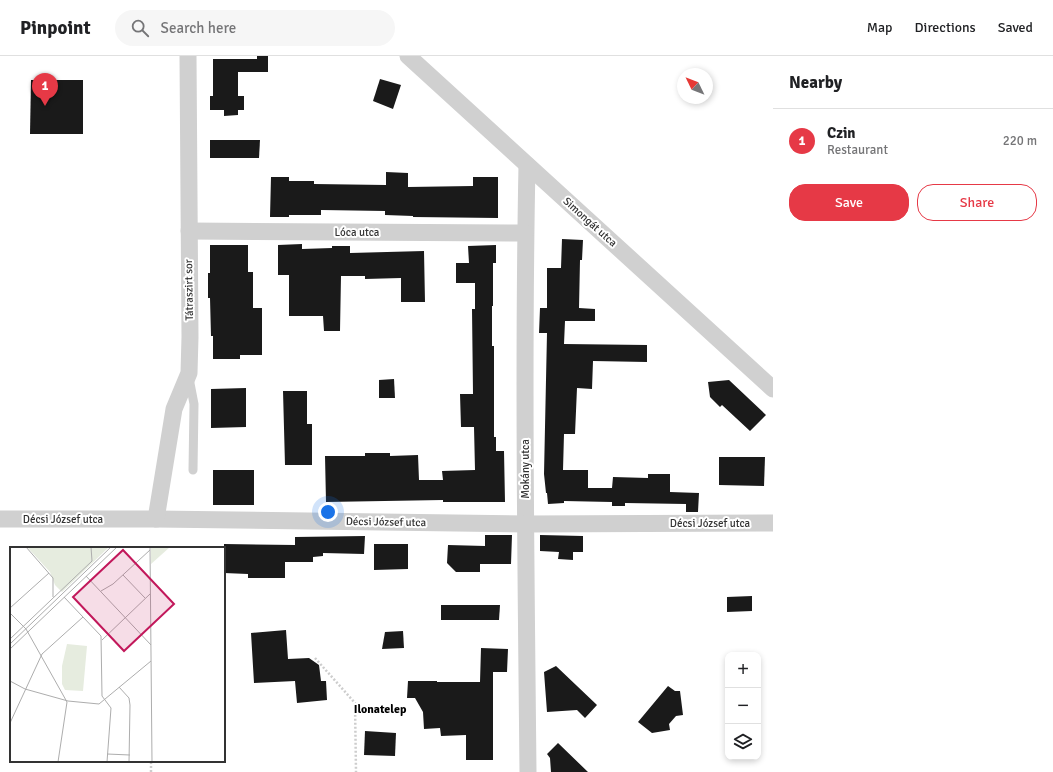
<!DOCTYPE html>
<meta charset="utf-8">
<style>
:root{--surface:#fff;--page:#f6f6f6;--text:#202124;--muted:#757577;--line:#e0e0e0;--accent:#e63946}
body{margin:0;font-family:Signika,sans-serif;background:var(--page);color:var(--text)}
.controls{position:absolute;right:12px;bottom:12px;display:grid;overflow:hidden;border-radius:8px;box-shadow:0 2px 6px #0003}
.controls button{width:36px;height:36px;display:grid;place-items:center;padding:0;border:0;border-bottom:1px solid var(--line);background:var(--surface);color:var(--text);font:20px sans-serif}
.compass{position:absolute;left:677px;top:12px;width:36px;height:36px;border-radius:50%;background:var(--surface);box-shadow:0 2px 6px #0003;rotate:313deg}
.you{position:absolute;left:328px;top:456px;width:14px;height:14px;margin:-10px;border:3px solid #fff;border-radius:50%;background:#1a73e8;box-shadow:0 0 0 6px #1a73e833}
.badge{display:grid;place-items:center;width:26px;height:26px;border-radius:50%;background:var(--accent);color:#fff;font-size:13px;font-weight:700}
.pin{position:absolute;translate:-50% -33px;filter:drop-shadow(0 1px 2px #0008)}
.pin::after{content:'';position:absolute;top:21px;width:14px;height:12px;background:inherit;clip-path:polygon(0 0,100% 0,50% 100%)}
.list{margin:0;padding:0;list-style:none}
h2{display:flex;justify-content:space-between;align-items:center;height:52px;margin:0;padding:0 16px;font-size:17px}
h2 small{font-size:13px;font-weight:400;color:var(--muted)}
.list li{display:grid;grid-template-columns:26px 1fr auto;gap:12px;align-items:center;box-sizing:border-box;height:64px;padding:0 16px;border-top:1px solid var(--line)}
.list b{display:block;font-size:15px;white-space:nowrap}
.list p{margin:0;font-size:13px;white-space:nowrap;color:var(--muted)}
.list em{font-size:13px;font-style:normal;color:var(--muted)}
.actions{display:flex;gap:8px;padding:12px 16px}
.actions a{flex:1;padding:9px 0;border:1px solid var(--accent);border-radius:16px;text-align:center;font-size:14px;color:var(--accent)}
.actions .main{background:var(--accent);color:#fff}
.icon{flex:none;width:22px;height:22px;fill:none;stroke:currentColor;stroke-width:2;stroke-linecap:round;stroke-linejoin:round}
.map{position:relative;flex:none;width:773px;height:716px;overflow:hidden}
header{display:flex;align-items:center;gap:24px;box-sizing:border-box;height:56px;padding:0 20px;background:var(--surface);border-bottom:1px solid var(--line)}
header strong{font-size:19px}
nav{display:flex;gap:22px;margin-inline-start:auto;font-size:14px}
.search{width:280px;height:36px;background:var(--page);display:flex;align-items:center;gap:10px;box-sizing:border-box;padding:0 14px;border-radius:22px;color:var(--muted);font-size:15px}
main{display:flex}
aside{flex:1;background:var(--surface)}
.map>svg:first-child{display:block}
</style>
<header>
<strong>Pinpoint</strong>
<div class="search"><svg class="icon" aria-label="search" viewBox="0 0 24 24"><circle cx="10" cy="10" r="6"/><path d="M15 15l6 6"/></svg>Search here</div>
<nav><a>Map</a><a>Directions</a><a>Saved</a></nav>
</header>
<main>
<div class="map">
<svg width="773" height="716" viewBox="0 0 773 716">
<rect width="100%" height="100%" fill="#fff"/>
<g fill="#1a1a1a">
<path d="M 257,0 L 268,0 L 268,16 L 238,16 L 238,40 L 244,40 L 244,54 L 238,54 L 238,59 L 224,60 L 224,54 L 210,54 L 210,40 L 213,40 L 213,3 L 257,3 Z"/>
<path d="M 380,23 L 401,29 L 393,53 L 373,45 Z"/>
<path d="M 31,24 L 83,24 L 83,78 L 30,78 Z"/>
<path d="M 210,84 L 260,84 L 259,102 L 210,102 Z"/>
<path d="M 386,116 L 408,117 L 408,131 L 473,130 L 473,121 L 498,121 L 498,162 L 413,161 L 413,160 L 385,159 L 385,155 L 321,154 L 321,159 L 289,159 L 289,161 L 270,161 L 271,121 L 289,121 L 289,125 L 314,125 L 314,128 L 386,129 Z"/>
<path d="M 562,183 L 583,184 L 582,204 L 580,204 L 579,252 L 595,253 L 595,265 L 565,265 L 564,288 L 647,289 L 647,306 L 593,305 L 592,333 L 577,332 L 575,378 L 564,378 L 563,414 L 588,414 L 588,432 L 612,432 L 613,421 L 648,422 L 648,418 L 670,418 L 670,436 L 699,437 L 698,456 L 686,456 L 686,448 L 625,447 L 625,450 L 612,450 L 612,446 L 564,445 L 564,447 L 548,448 L 547,437 L 546,437 L 544,418 L 547,277 L 539,277 L 540,252 L 547,252 L 547,212 L 561,212 Z"/>
<path d="M 302,188 L 302,193 L 332,192 L 332,190 L 350,190 L 350,197 L 424,195 L 425,246 L 401,246 L 401,222 L 365,223 L 365,220 L 341,220 L 340,275 L 324,275 L 323,260 L 289,260 L 289,219 L 278,219 L 278,189 Z"/>
<path d="M 210,189 L 248,189 L 248,216 L 253,216 L 253,252 L 262,252 L 262,299 L 240,299 L 240,303 L 213,303 L 213,280 L 211,280 L 210,242 L 208,242 L 208,217 L 210,217 Z"/>
<path d="M 496,189 L 496,207 L 493,207 L 493,250 L 492,250 L 492,290 L 494,290 L 494,381 L 496,381 L 496,395 L 504,395 L 505,446 L 443,446 L 443,444 L 326,446 L 325,400 L 365,400 L 365,397 L 390,397 L 390,400 L 418,399 L 419,424 L 443,424 L 442,415 L 475,414 L 474,371 L 461,371 L 460,338 L 473,338 L 472,253 L 475,253 L 475,227 L 456,227 L 456,207 L 469,207 L 468,190 Z"/>
<path d="M 394,323 L 395,342 L 379,342 L 379,324 Z"/>
<path d="M 729,324 L 766,359 L 750,375 L 722,349 L 720,351 L 710,341 L 708,326 Z"/>
<path d="M 246,332 L 246,371 L 211,372 L 211,333 Z"/>
<path d="M 283,335 L 307,335 L 307,368 L 312,368 L 312,409 L 285,409 Z"/>
<path d="M 719,401 L 765,401 L 764,430 L 719,429 Z"/>
<rect x="213" y="414" width="41" height="35"/>
<path d="M 485,479 L 512,479 L 511,508 L 480,508 L 480,516 L 456,516 L 447,507 L 448,489 L 485,490 Z"/>
<path d="M 540,479 L 583,480 L 583,496 L 573,496 L 573,504 L 558,503 L 559,496 L 540,495 Z"/>
<path d="M 365,480 L 364,498 L 323,497 L 323,500 L 313,501 L 313,506 L 285,506 L 285,522 L 248,522 L 248,518 L 224,517 L 224,488 L 295,489 L 295,481 Z"/>
<path d="M 374,488 L 408,488 L 408,513 L 374,514 Z"/>
<path d="M 752,540 L 752,555 L 727,556 L 727,541 Z"/>
<path d="M 441,549 L 500,549 L 499,564 L 441,564 Z"/>
<path d="M 286,574 L 288,603 L 309,602 L 319,609 L 321,625 L 326,625 L 327,644 L 297,647 L 295,625 L 254,627 L 251,577 Z"/>
<path d="M 403,575 L 404,592 L 382,593 L 385,576 Z"/>
<path d="M 481,592 L 508,593 L 507,616 L 493,616 L 493,704 L 466,704 L 466,679 L 441,680 L 440,672 L 424,673 L 423,656 L 415,642 L 407,642 L 408,625 L 437,625 L 437,626 L 480,626 Z"/>
<path d="M 556,610 L 597,649 L 585,662 L 577,654 L 547,656 L 544,616 Z"/>
<path d="M 668,630 L 675,635 L 680,635 L 683,659 L 676,660 L 669,668 L 670,674 L 652,677 L 638,666 Z"/>
<path d="M 365,675 L 396,677 L 395,700 L 364,699 Z"/>
<path d="M 558,687 L 588,716 L 551,716 L 550,702 L 547,698 Z"/>
</g>
<g fill="none" stroke-linecap="round" stroke-linejoin="round">
<g stroke="#cdcdcd" stroke-width="2.5" stroke-dasharray="2 2" stroke-linecap="butt">
<path d="M 315,602 L 355,647 L 356,716"/>
<path d="M 151,716 L 151,705"/>
</g>
<path stroke="#d0d0d0" stroke-width="9" d="M 189,322 L 194,348 L 193,414"/>
<g stroke="#d0d0d0" stroke-width="17">
<path d="M 408,0 L 773,333"/>
<path d="M 527,109 C 523,311 526,514 528,716"/>
<path d="M 189,175 L 525,177"/>
<path d="M 0,463 L 156,463 L 526,468 L 773,467"/>
<path d="M 156,463 L 174,353 L 189,317 L 190,281 L 188,0"/>
</g>
</g>
<g text-anchor="middle" dominant-baseline="central" stroke-width="4" stroke-linejoin="round" paint-order="stroke">
<g font-size="11" fill="#333" stroke="#fff">
<text transform="translate(590 166) rotate(42)">Simongát utca</text>
<text x="357" y="176">Lóca utca</text>
<text transform="translate(189 234) rotate(-91)">Tátraszirt sor</text>
<text transform="translate(525 413) rotate(-90)">Mokány utca</text>
<text x="63" y="463">Décsi József utca</text>
<text transform="translate(386 466) rotate(1)">Décsi József utca</text>
<text x="710" y="467">Décsi József utca</text>
</g>
<g font-size="12" font-weight="bold" fill="#000" stroke="#fff">
<text x="380" y="653">Ilonatelep</text>
</g>
</g>
<g transform="translate(10 491)">
<rect width="215" height="215" fill="#fff"/>
<path d="M 17,0 L 99,0 L 52,45 L 45,38 L 40,25 ZM 141,0 L 160,0 L 141,17 ZM 57,97 L 77,99 L 73,144 L 55,143 L 52,137 L 52,119 Z" fill="#e6ecdf"/>
<path fill="none" stroke="#adadad" stroke-width="1" d="M 16,0 L 43,31 L 43,50M 140,0 L 142,215M 113,28 L 135,51M 76,29 L 141,98M 91,44 L 103,37 L 140,3M 54,50 L 91,89 L 92,149 L 101,161 L 97,215M 0,61 L 39,26M 0,66 L 16,82 L 57,155 L 48,215M 0,92 L 82,14 L 81,0M 92,93 L 140,47M 0,97 L 101,0M 0,102 L 107,0M 0,134 L 15,142 L 58,154 L 89,157 L 141,114M 109,140 L 119,151 L 120,158 L 119,215M 0,176 L 32,107 L 73,70M 97,207 L 120,208"/>
<path fill="#c2185b" fill-opacity="0.15" stroke="#c2185b" stroke-width="2" d="M 113,3 L 164,57 L 114,104 L 63,50 Z"/>
<rect width="215" height="215" fill="none" stroke="#333" stroke-width="2"/>
</g>
</svg>
<div class="controls">
<button>+</button>
<button>−</button>
<button><svg class="icon" aria-label="layers" viewBox="0 0 24 24"><path d="M12 4l9 5-9 5-9-5zM3 14l9 5 9-5"/></svg></button>
</div>
<svg class="compass" viewBox="-18 -18 36 36"><path d="M0-13l5 13h-10z" fill="#e53935"/><path d="M0 13l5-13h-10z" fill="#757577"/></svg>
<div class="you"></div>
<div class="pin badge" style="left:45px;top:50px">1</div>
</div>
<aside>
<h2>Nearby<small></small></h2>
<ul class="list">
<li><span class="badge">1</span><div><b>Czin</b><p>Restaurant</p></div><em>220 m</em></li>
</ul>
<div class="actions"><a class="main">Save</a><a>Share</a></div>
</aside>
</main>
